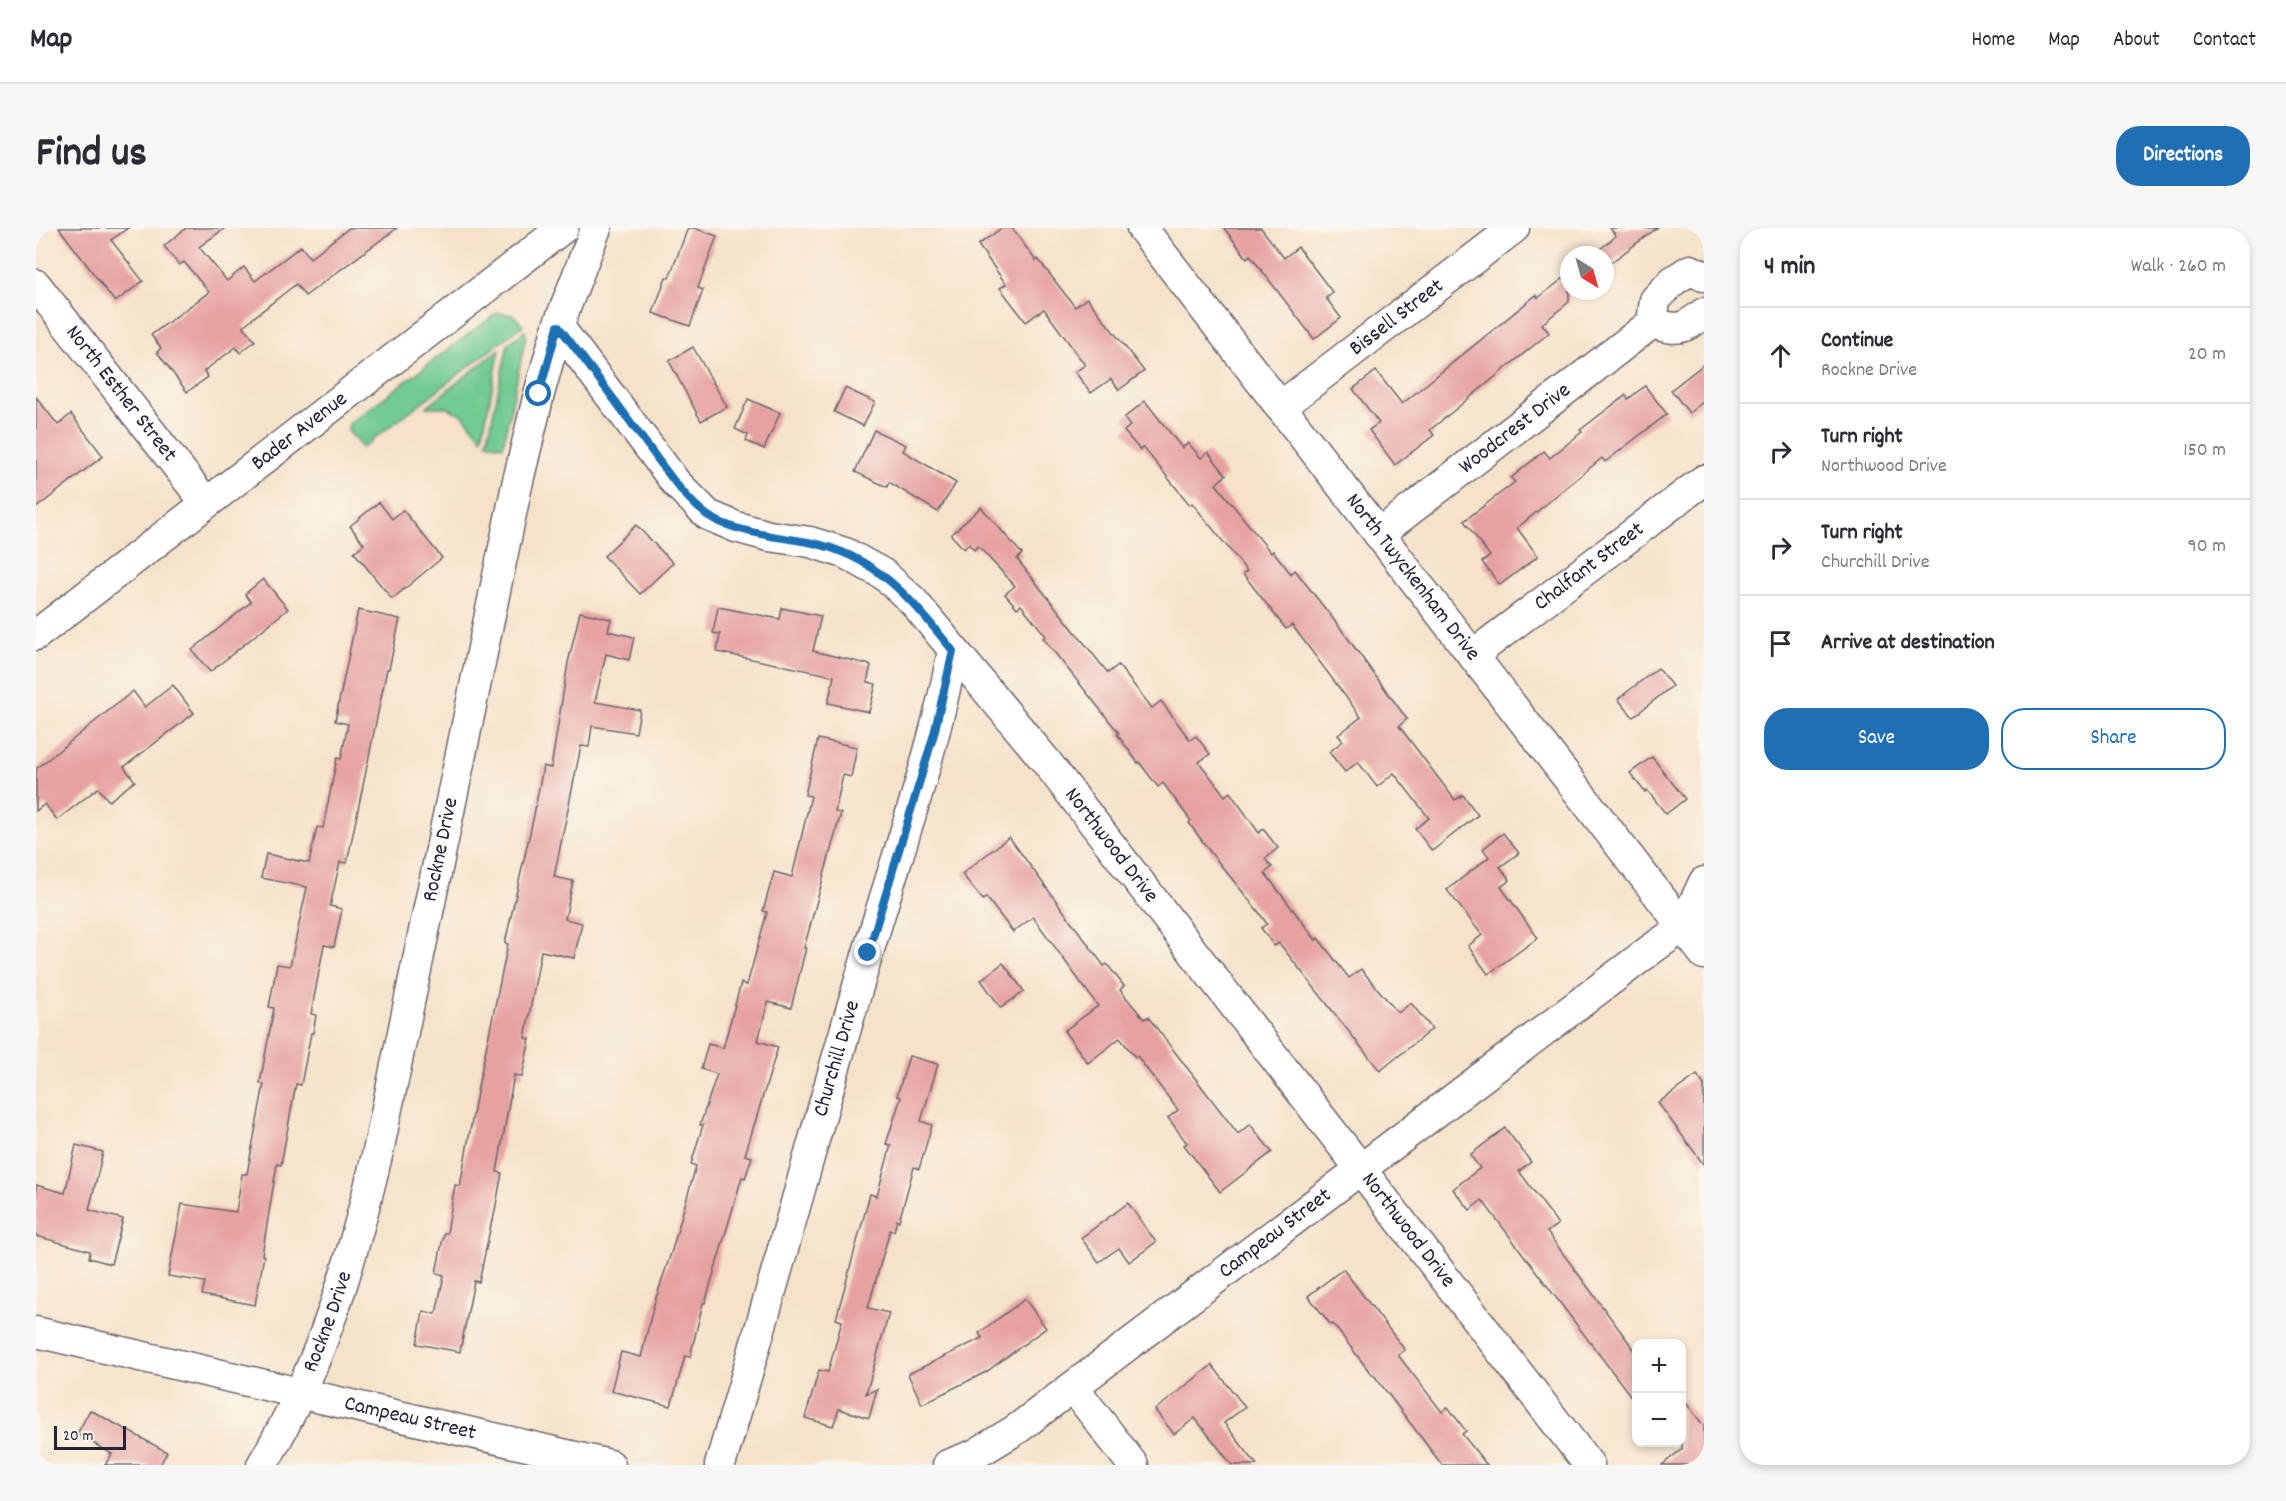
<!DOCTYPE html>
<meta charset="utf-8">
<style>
:root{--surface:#fff;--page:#f7f7f7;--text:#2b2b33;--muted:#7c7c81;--line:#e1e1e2;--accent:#1f6fb2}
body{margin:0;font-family:Dekko,sans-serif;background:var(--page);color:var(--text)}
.controls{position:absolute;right:18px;bottom:18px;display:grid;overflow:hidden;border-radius:12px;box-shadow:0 3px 9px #0003}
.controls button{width:54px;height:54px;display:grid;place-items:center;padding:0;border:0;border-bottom:2px solid var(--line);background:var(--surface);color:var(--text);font:30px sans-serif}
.compass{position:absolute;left:1524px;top:18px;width:54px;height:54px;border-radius:50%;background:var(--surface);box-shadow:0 3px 9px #0003;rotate:143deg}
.scale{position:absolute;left:18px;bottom:15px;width:72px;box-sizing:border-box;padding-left:6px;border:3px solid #22223b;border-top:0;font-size:16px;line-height:21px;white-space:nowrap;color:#22223b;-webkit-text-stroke:4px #fbf7ec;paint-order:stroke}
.stop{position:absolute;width:18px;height:18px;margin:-14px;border:4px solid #1f6fb2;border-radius:50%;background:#fff}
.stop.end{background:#1f6fb2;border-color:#fff;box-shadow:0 2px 6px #0008}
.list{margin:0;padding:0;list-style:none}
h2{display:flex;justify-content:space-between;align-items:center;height:78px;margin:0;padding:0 24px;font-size:26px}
h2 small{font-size:20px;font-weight:400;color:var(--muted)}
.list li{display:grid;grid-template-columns:39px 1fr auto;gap:18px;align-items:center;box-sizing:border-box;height:96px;padding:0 24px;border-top:2px solid var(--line)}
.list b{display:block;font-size:22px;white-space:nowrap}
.list p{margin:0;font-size:20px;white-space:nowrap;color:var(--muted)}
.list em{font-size:20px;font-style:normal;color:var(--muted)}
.actions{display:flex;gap:12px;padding:18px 24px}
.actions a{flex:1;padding:14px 0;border:2px solid var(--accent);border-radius:24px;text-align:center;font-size:21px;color:var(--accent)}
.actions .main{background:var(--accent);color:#fff}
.icon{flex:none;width:33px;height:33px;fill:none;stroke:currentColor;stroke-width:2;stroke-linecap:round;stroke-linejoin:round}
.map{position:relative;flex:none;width:1668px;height:1237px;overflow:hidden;border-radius:24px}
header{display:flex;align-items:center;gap:36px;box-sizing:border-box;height:84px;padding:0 30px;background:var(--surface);border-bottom:2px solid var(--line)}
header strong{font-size:28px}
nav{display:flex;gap:33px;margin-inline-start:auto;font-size:21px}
.intro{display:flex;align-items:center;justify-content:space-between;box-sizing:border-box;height:144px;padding:0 36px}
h1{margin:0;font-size:42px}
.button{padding:15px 27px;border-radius:24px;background:var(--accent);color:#fff;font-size:21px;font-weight:700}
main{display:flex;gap:36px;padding:0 36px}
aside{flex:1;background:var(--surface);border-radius:24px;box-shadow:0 3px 9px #0003}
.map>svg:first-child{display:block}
</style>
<header>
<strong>Map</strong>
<nav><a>Home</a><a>Map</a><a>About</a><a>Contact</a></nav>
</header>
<div class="intro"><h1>Find us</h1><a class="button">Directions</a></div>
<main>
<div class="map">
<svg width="1668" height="1237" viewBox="0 0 1668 1237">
<rect width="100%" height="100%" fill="#fbf7ec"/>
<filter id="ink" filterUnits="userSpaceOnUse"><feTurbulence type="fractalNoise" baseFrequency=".0167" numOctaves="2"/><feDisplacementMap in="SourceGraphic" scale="12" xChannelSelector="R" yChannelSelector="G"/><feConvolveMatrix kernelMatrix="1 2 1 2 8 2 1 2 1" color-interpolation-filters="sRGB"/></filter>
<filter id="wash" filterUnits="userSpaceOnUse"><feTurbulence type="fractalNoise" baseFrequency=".008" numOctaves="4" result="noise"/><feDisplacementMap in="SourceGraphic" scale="24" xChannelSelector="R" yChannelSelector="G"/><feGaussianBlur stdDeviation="1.35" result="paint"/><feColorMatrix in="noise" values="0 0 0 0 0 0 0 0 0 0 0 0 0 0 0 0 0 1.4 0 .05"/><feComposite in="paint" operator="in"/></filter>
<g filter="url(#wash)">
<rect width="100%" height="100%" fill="#f5e2c9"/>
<g fill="#72cb92" stroke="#4a7666" stroke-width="1.5">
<path d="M 461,85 L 477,87 L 487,97 L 326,220 L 312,202 L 313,196 Z"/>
<path d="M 489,103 L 490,107 L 467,218 L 451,215 L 472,116 Z"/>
<path d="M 464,121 L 446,210 L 427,187 L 410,179 L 390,179 Z"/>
</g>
<g id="blocks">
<g fill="#e6a2a1">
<path d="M 23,0 L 92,0 L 75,12 L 107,53 L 79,74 Z"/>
<path d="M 150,0 L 189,0 L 163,19 L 191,53 L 208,39 L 219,53 L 265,18 L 274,30 L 313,0 L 361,0 L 269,68 L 260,56 L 207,98 L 219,113 L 204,125 L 200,119 L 168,143 L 172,149 L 151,164 L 121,124 L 125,120 L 115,107 L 173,64 L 148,34 L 143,37 L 128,18 Z"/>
<path d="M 652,0 L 658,0 L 681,8 L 662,60 L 667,62 L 654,98 L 617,85 L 630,49 L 633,50 Z"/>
<path d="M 966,0 L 976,0 L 1000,33 L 1002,31 L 1039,79 L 1051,70 L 1108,143 L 1083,162 L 1075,151 L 1055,165 L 1039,144 L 1049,137 L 1008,81 L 990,94 L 964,60 L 970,56 L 942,17 Z"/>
<path d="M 1188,0 L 1225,0 L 1248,30 L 1262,19 L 1297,65 L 1290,70 L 1305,90 L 1278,111 L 1214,27 L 1211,30 Z"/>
<path d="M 1574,0 L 1621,0 L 1569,39 L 1569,27 L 1557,27 L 1580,8 Z"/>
<path d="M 1533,46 L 1533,74 L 1506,96 L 1513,105 L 1394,202 L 1398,207 L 1359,237 L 1333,202 L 1343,195 L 1317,161 L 1340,143 L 1366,176 L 1500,67 L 1502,70 Z"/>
<path d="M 657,119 L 691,179 L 665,193 L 633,133 Z"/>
<path d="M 1668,136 L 1668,173 L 1653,185 L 1635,162 Z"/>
<path d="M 1609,158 L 1631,186 L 1569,234 L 1566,230 L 1481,300 L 1502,328 L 1464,357 L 1446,334 L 1454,328 L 1428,293 L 1479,254 L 1475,250 L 1508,223 L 1514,230 L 1546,204 L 1544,202 L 1590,167 L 1592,171 Z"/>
<path d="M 809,160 L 839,174 L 827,198 L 798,184 Z"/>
<path d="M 0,169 L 22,197 L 35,186 L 67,228 L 0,280 Z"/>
<path d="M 712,171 L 744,185 L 728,221 L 710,213 L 712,207 L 699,201 Z"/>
<path d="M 1109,173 L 1146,220 L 1152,215 L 1165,230 L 1172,224 L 1190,247 L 1180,256 L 1235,325 L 1237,323 L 1255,346 L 1259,342 L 1305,401 L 1371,491 L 1363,498 L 1419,572 L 1427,567 L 1442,587 L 1396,623 L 1379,601 L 1393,590 L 1358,545 L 1341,559 L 1322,534 L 1309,544 L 1293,524 L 1307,513 L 1302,507 L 1325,489 L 1256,397 L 1250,401 L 1207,346 L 1211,343 L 1156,275 L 1154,277 L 1107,219 L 1104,222 L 1088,203 L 1094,198 L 1088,190 Z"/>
<path d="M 838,202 L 870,217 L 867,223 L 920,255 L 902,284 L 853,254 L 851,259 L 819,244 Z"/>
<path d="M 343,274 L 356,291 L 367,282 L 406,330 L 356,371 L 318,324 L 328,316 L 314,298 Z"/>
<path d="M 945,279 L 986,326 L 981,331 L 1072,445 L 1082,437 L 1116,480 L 1125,473 L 1154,512 L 1160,508 L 1174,526 L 1163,534 L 1189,568 L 1194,564 L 1223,605 L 1227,601 L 1242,620 L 1229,631 L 1236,639 L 1229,645 L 1280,712 L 1282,710 L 1313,750 L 1325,741 L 1362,785 L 1375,775 L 1396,801 L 1344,843 L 1243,715 L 1238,718 L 1225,700 L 1231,696 L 1222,683 L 1175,625 L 1153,595 L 1155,593 L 1127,555 L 1122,559 L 1103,534 L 1102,535 L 1081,506 L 1083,505 L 1007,410 L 1010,408 L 985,377 L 981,380 L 969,366 L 979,358 L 942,318 L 938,322 L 933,316 L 928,321 L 915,307 Z"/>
<path d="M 600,297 L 637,335 L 604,366 L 568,328 Z"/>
<path d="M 227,351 L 252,381 L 174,444 L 156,422 L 215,374 L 209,366 Z"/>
<path d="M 682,379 L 744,391 L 746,380 L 785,388 L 777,423 L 835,437 L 831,454 L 840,456 L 833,484 L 792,475 L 798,448 L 681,424 L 684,406 L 677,405 Z"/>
<path d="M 322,382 L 364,391 L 353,441 L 351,441 L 311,635 L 304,634 L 294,678 L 306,681 L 298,719 L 288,717 L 275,786 L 280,787 L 277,805 L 275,805 L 265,857 L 260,856 L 245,937 L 241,936 L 226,1027 L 228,1028 L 219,1077 L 166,1067 L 169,1054 L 132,1048 L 146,976 L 200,984 L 206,946 L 211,946 L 228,856 L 224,855 L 238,780 L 233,779 L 241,736 L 254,738 L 271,659 L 225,650 L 230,626 L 273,635 L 281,599 L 287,600 L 301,530 L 305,531 L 312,496 L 299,493 Z"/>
<path d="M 544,384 L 575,391 L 572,403 L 598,409 L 593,432 L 570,426 L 559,474 L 604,482 L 600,505 L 556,498 L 553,519 L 545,518 L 518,649 L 537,653 L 529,691 L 546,695 L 538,730 L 505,723 L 489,810 L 494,811 L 486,849 L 478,847 L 461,944 L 466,945 L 457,993 L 456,992 L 443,1054 L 438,1053 L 424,1124 L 381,1116 L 387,1083 L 400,1086 L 408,1047 L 400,1045 L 408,1005 L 411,1005 L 419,957 L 424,958 L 443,854 L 472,716 L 469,715 L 498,587 L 507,538 L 515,540 L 532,435 Z"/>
<path d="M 1622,440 L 1636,458 L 1597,489 L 1582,471 Z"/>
<path d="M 137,457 L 158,485 L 88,539 L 99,553 L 73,573 L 62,560 L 21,592 L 9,576 L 0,583 L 0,541 L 97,463 L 109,479 Z"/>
<path d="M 782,511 L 821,519 L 815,549 L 807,547 L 799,584 L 805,585 L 768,720 L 770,720 L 755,780 L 732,774 L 722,813 L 742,819 L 709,927 L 716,929 L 709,950 L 706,949 L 669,1075 L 667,1075 L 654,1129 L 649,1128 L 635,1178 L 575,1163 L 585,1124 L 605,1129 L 618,1076 L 636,1022 L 660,938 L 655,936 L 667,897 L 664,897 L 681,846 L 665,841 L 672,816 L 687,820 L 705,755 L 711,757 L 731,684 L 727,683 L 738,644 L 756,649 L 775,568 L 769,567 Z"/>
<path d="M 1616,529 L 1649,571 L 1630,586 L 1611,562 L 1609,564 L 1594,545 Z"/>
<path d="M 1467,605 L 1483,625 L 1464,639 L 1474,652 L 1465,659 L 1502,710 L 1452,746 L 1432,718 L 1446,707 L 1411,662 L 1453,629 L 1447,621 Z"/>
<path d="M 973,609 L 1068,738 L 1071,736 L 1088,758 L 1084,762 L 1108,791 L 1112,789 L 1202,906 L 1214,896 L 1236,924 L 1184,964 L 1148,917 L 1151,915 L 1132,890 L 1142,882 L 1101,828 L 1099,829 L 1084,810 L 1052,835 L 1028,803 L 1062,778 L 997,689 L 977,704 L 950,669 L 947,672 L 926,646 Z"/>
<path d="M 967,735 L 988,763 L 965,780 L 945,752 Z"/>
<path d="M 873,828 L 902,836 L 885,893 L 896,897 L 883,941 L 878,939 L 863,993 L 861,992 L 858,1003 L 854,1002 L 832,1080 L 853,1085 L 830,1166 L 841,1161 L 833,1190 L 803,1181 L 797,1198 L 769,1190 L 783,1142 L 792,1144 L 806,1093 L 800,1091 L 834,966 L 841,968 L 855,917 L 850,916 L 865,869 L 861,868 Z"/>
<path d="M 1661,847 L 1668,857 L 1668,937 L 1622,875 Z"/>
<path d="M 1469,900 L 1495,934 L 1483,943 L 1522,996 L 1511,1004 L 1600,1124 L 1600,1175 L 1446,972 L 1434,982 L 1417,961 L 1444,940 L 1434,927 Z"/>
<path d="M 40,917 L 67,924 L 53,982 L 87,991 L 75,1036 L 53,1030 L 54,1023 L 0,1008 L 0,957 L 29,965 Z"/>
<path d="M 1092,975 L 1120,1014 L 1093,1034 L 1083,1020 L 1063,1034 L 1045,1010 Z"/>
<path d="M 1307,1041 L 1369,1122 L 1362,1127 L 1406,1184 L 1412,1179 L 1430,1203 L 1426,1206 L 1451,1237 L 1406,1237 L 1337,1146 L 1336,1147 L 1297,1096 L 1295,1097 L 1272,1068 Z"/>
<path d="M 989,1071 L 1010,1100 L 950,1144 L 886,1176 L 872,1146 L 946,1110 L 943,1105 Z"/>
<path d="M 1176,1137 L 1209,1179 L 1188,1195 L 1221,1237 L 1196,1237 L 1159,1190 L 1138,1206 L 1119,1182 Z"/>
<path d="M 1646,1170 L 1668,1198 L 1668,1237 L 1626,1237 L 1646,1221 Z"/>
<path d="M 54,1182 L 131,1224 L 124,1237 L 69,1237 L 76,1226 L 41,1206 Z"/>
</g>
</g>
</g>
<g filter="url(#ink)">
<use href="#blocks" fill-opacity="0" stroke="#6c656d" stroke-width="1.5"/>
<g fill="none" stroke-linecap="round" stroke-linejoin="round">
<g stroke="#6c656d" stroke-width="33">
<g id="minor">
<path id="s1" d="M 1106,0 L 1668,726"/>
<path id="s2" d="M 0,57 L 170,275"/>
<path d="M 1616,95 C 1642,103 1647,102 1668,85"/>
<path id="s3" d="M 522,98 L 640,255 L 672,287 L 700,299 L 733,308 L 774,314 L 809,325 L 847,346 L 877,373 L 1009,532 L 1553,1237"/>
<path id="s4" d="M 1244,179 L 1478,0"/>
<path id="s5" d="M 1343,306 L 1616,95 L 1619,72 L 1637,53 L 1654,42 L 1668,48"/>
<path id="s6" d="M 0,407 L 527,0"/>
<path id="s7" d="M 1437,427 L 1668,252"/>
<path d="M 1647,699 L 1668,654"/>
<path id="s8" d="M 0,1104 L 574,1237"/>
<path d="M 1037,1159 L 1097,1237"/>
<path id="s9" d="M 226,1237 C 287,1135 316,1033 343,919 L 481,257 L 503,166 L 522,98 L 560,0"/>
<path id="s10" d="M 684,1237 C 735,1068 781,897 831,728 C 861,627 897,527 917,423"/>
<path id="s11" d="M 912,1237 L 938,1227 L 981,1201 L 1617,720 L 1647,699 L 1668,691"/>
</g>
</g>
<use href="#minor" stroke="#fff" stroke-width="30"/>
</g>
</g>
<g fill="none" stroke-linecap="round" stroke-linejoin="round" filter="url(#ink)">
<path stroke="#1f6fb2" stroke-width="8" d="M 503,166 L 522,98 C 552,136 581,175 609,214 C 628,239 646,268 671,287 C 695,304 743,309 772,314 C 841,327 876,372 917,423 L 898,506 L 832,725"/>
</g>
<g text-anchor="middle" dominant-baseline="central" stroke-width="4.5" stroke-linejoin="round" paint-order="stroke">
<g font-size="22" fill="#22223b" stroke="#fbf7ec">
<text stroke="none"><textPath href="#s4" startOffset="147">Bissell Street</textPath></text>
<text stroke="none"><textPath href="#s2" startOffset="138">North Esther Street</textPath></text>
<text stroke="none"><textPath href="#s5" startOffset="172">Woodcrest Drive</textPath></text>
<text stroke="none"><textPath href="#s6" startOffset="333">Bader Avenue</textPath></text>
<text stroke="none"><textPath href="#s7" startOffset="146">Chalfant Street</textPath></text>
<text stroke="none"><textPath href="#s1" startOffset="442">North Twyckenham Drive</textPath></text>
<text stroke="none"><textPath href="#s3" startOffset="783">Northwood Drive</textPath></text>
<text stroke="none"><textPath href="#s9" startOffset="644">Rockne Drive</textPath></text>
<text stroke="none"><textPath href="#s10" startOffset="423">Churchill Drive</textPath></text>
<text stroke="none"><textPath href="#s3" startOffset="1269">Northwood Drive</textPath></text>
<text stroke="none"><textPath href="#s11" startOffset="402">Campeau Street</textPath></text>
<text stroke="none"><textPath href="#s9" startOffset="158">Rockne Drive</textPath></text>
<text stroke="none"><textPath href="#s8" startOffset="384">Campeau Street</textPath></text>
</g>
</g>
</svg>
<div class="controls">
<button>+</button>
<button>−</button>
</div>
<svg class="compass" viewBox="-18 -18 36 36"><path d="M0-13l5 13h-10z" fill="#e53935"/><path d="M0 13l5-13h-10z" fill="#7c7c81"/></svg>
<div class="scale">20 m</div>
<div class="stop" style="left:503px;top:166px"></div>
<div class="stop end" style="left:832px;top:725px"></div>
</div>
<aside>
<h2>4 min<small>Walk · 260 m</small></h2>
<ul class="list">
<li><svg class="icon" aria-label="ahead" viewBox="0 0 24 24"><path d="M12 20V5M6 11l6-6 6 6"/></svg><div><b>Continue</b><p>Rockne Drive</p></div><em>20 m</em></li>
<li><svg class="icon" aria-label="right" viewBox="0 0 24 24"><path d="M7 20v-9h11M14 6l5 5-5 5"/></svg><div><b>Turn right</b><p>Northwood Drive</p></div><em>150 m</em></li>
<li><svg class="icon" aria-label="right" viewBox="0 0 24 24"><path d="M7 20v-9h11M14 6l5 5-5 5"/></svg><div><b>Turn right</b><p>Churchill Drive</p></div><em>90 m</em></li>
<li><svg class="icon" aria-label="arrive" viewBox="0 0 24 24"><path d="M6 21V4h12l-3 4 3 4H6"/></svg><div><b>Arrive at destination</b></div></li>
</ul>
<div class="actions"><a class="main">Save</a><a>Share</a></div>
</aside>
</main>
